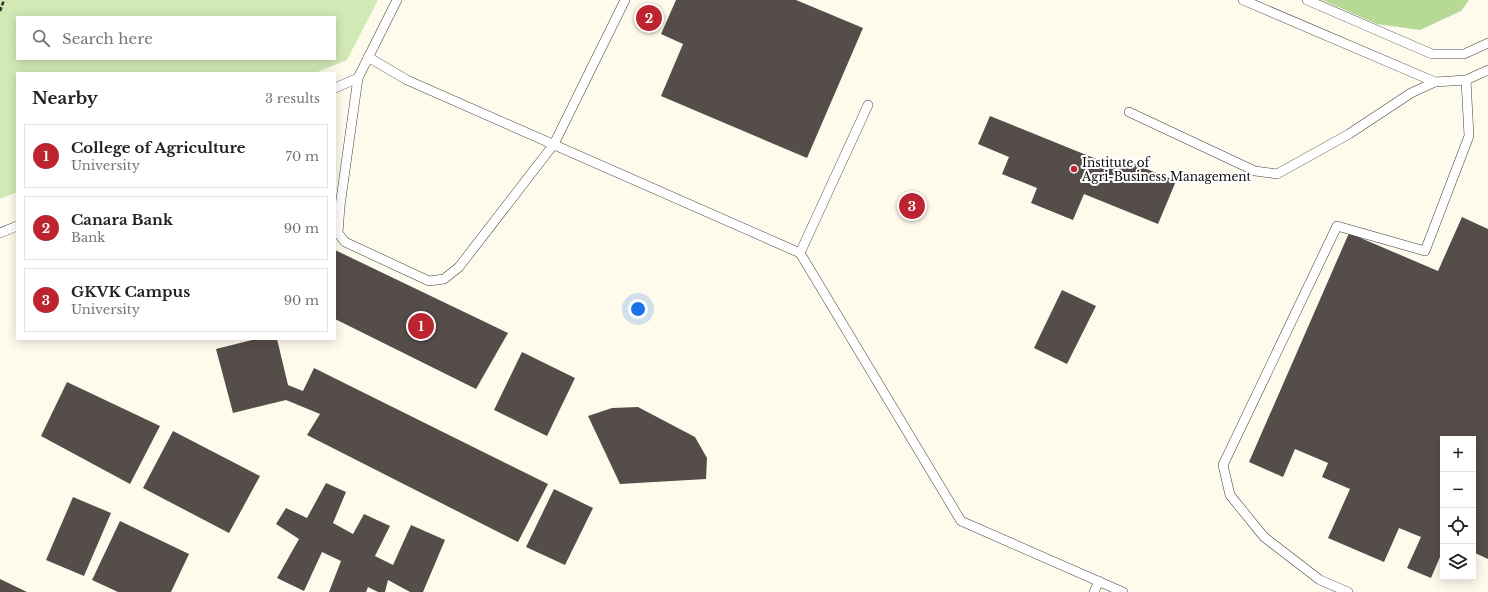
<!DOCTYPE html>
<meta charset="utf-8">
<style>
:root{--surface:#fff;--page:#f2f2f2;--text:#222;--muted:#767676;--line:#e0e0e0;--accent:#bc2530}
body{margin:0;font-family:"Libre Baskerville",serif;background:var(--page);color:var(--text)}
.controls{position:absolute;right:12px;bottom:12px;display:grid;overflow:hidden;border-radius:0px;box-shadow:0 2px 10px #0003}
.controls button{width:36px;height:36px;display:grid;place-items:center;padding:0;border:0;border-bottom:1px solid var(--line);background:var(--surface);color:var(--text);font:20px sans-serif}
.you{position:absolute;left:638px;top:309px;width:14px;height:14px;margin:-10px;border:3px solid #fff;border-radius:50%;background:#1a73e8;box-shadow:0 0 0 6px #1a73e833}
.badge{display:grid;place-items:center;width:26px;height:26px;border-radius:50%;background:var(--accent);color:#fff;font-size:13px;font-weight:700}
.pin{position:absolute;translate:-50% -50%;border:2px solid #fff;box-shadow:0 1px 4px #0006}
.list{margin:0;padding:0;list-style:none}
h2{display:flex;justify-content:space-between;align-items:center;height:52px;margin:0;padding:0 16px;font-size:17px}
h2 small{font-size:13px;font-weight:400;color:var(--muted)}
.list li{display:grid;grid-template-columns:26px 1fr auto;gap:12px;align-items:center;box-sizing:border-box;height:64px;margin:0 8px 8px;padding:0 8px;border:1px solid var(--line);border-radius:0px}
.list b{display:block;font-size:15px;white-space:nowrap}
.list p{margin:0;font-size:13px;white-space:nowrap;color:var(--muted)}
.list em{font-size:13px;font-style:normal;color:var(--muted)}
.icon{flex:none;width:22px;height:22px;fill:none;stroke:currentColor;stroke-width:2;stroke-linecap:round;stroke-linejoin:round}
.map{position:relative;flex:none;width:1488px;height:592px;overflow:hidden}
.search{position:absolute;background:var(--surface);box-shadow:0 2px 10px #0003;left:16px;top:16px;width:320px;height:44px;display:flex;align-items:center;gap:10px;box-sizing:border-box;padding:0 14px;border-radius:0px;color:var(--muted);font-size:15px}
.panel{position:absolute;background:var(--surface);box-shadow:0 2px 10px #0003;left:16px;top:72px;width:320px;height:268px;border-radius:0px}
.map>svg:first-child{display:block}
</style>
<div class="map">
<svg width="1488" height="592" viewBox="0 0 1488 592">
<rect width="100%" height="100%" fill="#fffbec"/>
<path fill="#d2e9b6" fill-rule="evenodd" d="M 0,0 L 378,0 L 347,60 L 315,73 L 17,73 L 17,192 L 0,199 ZM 17,17 L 335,17 L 335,59 L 17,59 Z"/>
<path fill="#b6d996" d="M 1322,0 L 1469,0 L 1461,11 L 1420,30 L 1377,24 Z"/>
<g fill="#554d49">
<path d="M 676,0 L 796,0 L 863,28 L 807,158 L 661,96 L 683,44 L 661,34 Z"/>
<path d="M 990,116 L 1116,167 L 1120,158 L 1176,181 L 1158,224 L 1084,194 L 1073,220 L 1031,203 L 1037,188 L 1002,174 L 1009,157 L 978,144 Z"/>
<path d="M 1462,217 L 1488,229 L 1488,559 L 1473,552 L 1473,439 L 1443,439 L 1443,550 L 1431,578 L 1407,568 L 1421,537 L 1399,528 L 1384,562 L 1328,538 L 1350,489 L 1322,477 L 1328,463 L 1295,449 L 1283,477 L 1249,462 L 1349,233 L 1438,271 Z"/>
<path d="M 335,250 L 508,333 L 476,389 L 335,319 Z"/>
<path d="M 1062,290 L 1096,306 L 1067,364 L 1034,348 Z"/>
<path d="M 256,339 L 277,339 L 288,385 L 303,391 L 314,368 L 548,484 L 518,542 L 307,435 L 320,414 L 286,400 L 233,413 L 216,349 Z"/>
<path d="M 522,352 L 575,378 L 547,436 L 494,410 Z"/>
<path d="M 67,382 L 160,426 L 130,484 L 41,436 Z"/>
<path d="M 638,407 L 695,437 L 707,458 L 706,479 L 620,484 L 588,416 L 612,408 Z"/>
<path d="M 173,431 L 260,476 L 229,533 L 143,488 Z"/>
<path d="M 326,483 L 346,492 L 333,523 L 353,534 L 364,514 L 390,526 L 375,556 L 393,565 L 411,525 L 445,540 L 423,592 L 410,592 L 388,580 L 385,592 L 378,592 L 368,587 L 366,592 L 329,592 L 341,561 L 322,552 L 304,591 L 277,578 L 299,539 L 276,524 L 286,508 L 307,518 Z"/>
<path d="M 554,489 L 593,508 L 565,565 L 526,547 Z"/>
<path d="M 73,497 L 111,513 L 84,576 L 46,560 Z"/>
<path d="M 120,521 L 189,554 L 171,592 L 118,592 L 92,580 Z"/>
<path d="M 0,579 L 27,592 L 0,592 Z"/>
</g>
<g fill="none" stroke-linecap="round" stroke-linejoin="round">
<g stroke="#404040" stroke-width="10">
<g id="lane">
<path d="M 1243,0 L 1435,82 L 1466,80 L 1488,70"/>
<path d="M 1307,0 L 1432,54 L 1464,54 L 1488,43"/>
<path d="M 368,57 L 407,80 L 800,253 L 961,521 L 1123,592"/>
<path d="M 358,78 L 340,206 L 338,233 L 345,242 L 429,281 L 444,279 L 459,267 L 554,144 L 625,0"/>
<path d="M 335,88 L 358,78 L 397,0"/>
<path d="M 1129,112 L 1255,171 L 1277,174 L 1349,134 L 1411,93 L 1435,82"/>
<path d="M 0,233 L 17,226"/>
<path d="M 800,253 L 868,105"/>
<path d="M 1094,592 L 1099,581"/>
<path d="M 1348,592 L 1320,580 L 1264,537 L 1230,495 L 1223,465 L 1337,226 L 1425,251 L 1469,136 L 1466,80"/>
</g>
</g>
<path stroke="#2f2f2f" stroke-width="2.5" stroke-dasharray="4 2" stroke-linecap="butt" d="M 0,11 L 4,0"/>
<use href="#lane" stroke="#fff" stroke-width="9"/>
</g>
<circle fill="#bc2530" stroke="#fff" stroke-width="1.5" cx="1074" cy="169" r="4"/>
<g text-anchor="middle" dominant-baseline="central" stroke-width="4" stroke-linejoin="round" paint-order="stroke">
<g font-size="12" fill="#0d0d0d" stroke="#fff" text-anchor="start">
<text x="1082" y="162">Institute of<tspan x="1082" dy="14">Agri-Business Management</tspan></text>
</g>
</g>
</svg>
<div class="controls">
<button>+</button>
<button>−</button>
<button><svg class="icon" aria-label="locate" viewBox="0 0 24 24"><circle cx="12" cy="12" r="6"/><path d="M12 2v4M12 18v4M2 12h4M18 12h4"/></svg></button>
<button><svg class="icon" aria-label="layers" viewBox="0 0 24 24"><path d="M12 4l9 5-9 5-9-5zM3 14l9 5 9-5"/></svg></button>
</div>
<div class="you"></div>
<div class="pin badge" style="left:421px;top:326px">1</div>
<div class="pin badge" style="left:649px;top:18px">2</div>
<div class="pin badge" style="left:912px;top:206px">3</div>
<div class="search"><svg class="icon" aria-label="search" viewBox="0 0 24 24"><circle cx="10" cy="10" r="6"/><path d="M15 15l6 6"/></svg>Search here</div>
<section class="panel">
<h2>Nearby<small>3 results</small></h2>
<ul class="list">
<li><span class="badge">1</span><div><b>College of Agriculture</b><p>University</p></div><em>70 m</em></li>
<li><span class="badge">2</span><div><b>Canara Bank</b><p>Bank</p></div><em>90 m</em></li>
<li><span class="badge">3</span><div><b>GKVK Campus</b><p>University</p></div><em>90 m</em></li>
</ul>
</section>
</div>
